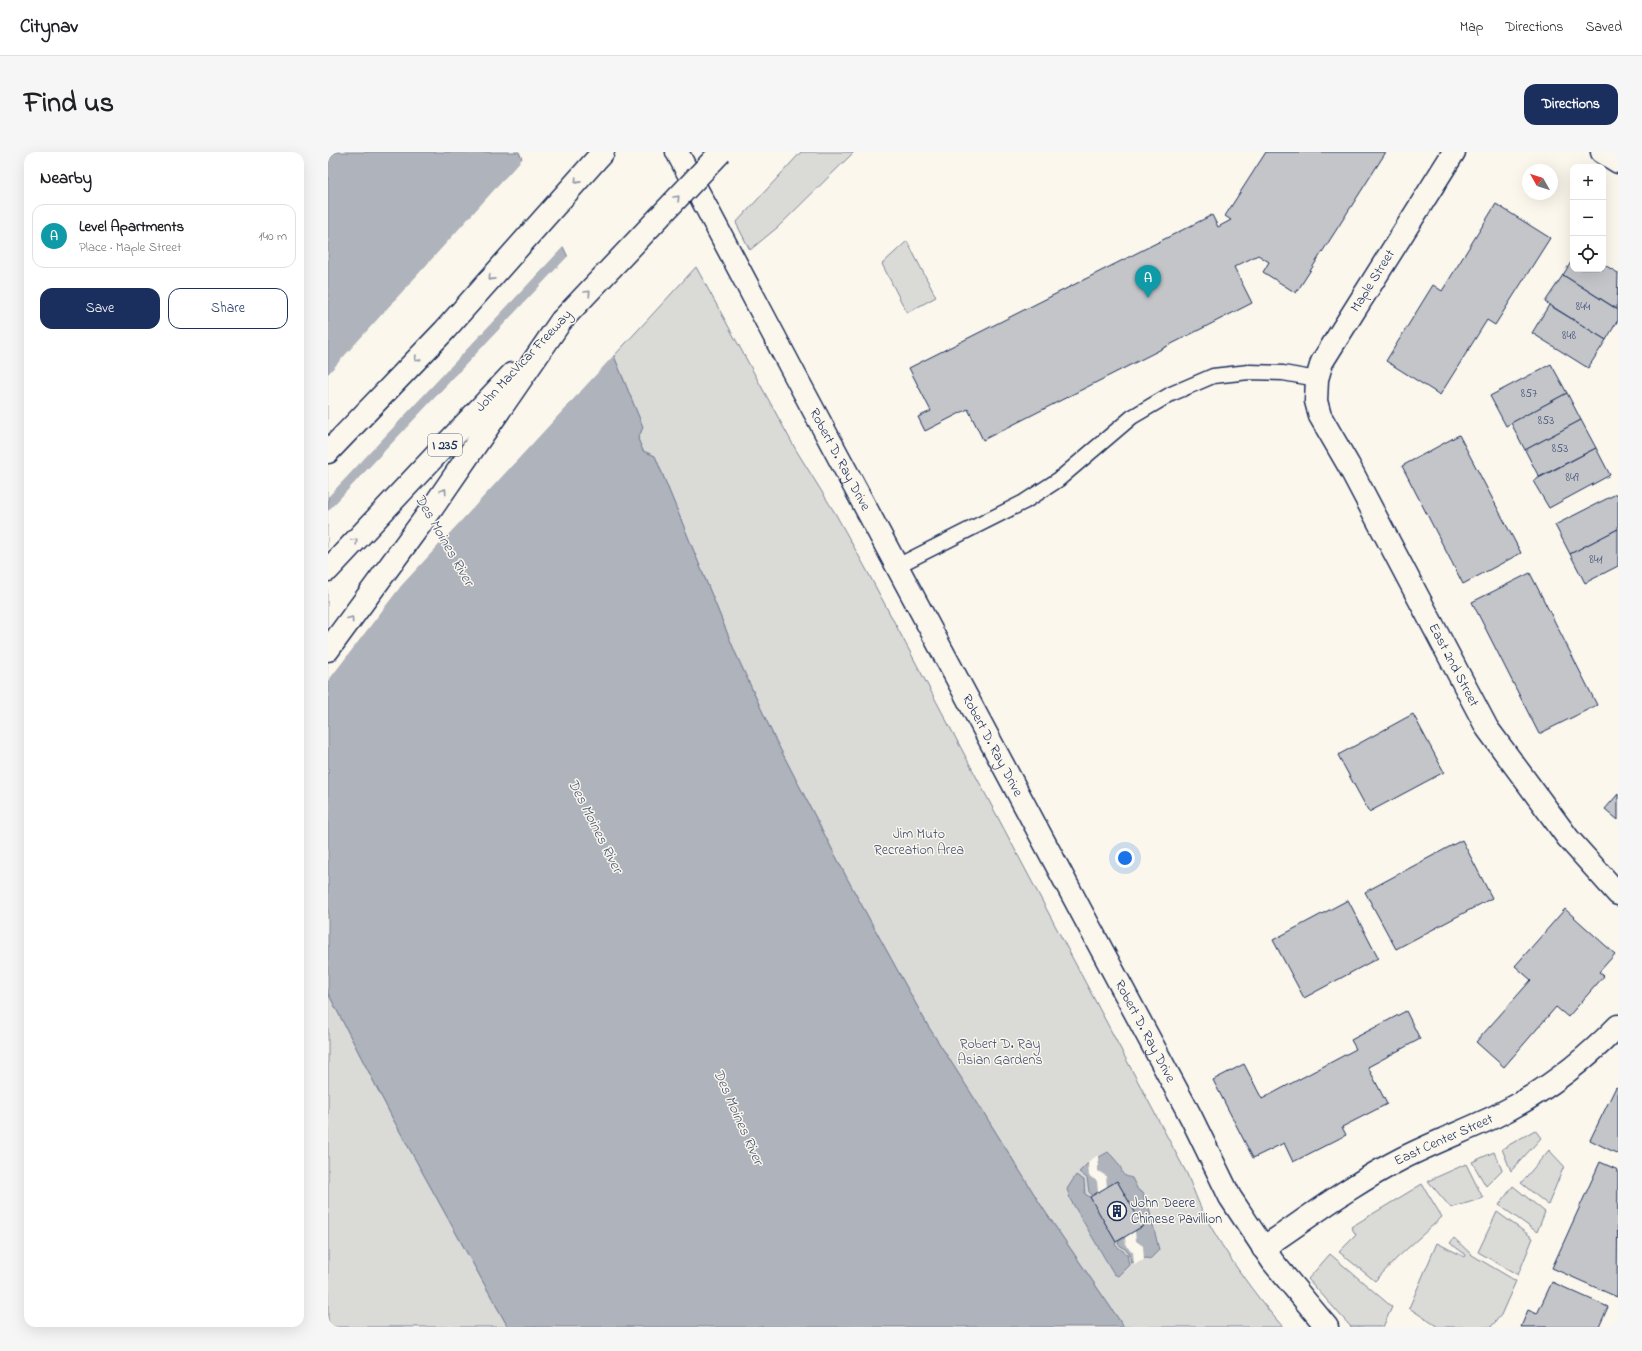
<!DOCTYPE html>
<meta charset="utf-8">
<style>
:root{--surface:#fff;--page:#f6f6f6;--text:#202124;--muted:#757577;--line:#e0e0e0;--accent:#1b2f5e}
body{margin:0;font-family:"Indie Flower",sans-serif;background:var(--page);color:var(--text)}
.controls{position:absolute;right:12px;top:12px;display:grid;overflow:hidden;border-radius:8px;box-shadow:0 4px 16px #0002}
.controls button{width:36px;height:36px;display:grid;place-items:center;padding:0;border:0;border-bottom:1px solid var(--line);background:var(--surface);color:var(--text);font:20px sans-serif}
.compass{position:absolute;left:1194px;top:12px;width:36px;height:36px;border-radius:50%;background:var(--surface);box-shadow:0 4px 16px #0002;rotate:309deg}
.you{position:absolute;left:797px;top:706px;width:14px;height:14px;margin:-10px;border:3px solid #fff;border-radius:50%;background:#1a73e8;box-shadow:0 0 0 6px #1a73e833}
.badge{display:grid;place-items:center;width:26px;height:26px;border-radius:50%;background:var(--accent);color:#fff;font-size:13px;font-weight:700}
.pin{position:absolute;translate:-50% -33px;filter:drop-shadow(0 1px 2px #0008)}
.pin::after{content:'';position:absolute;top:21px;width:14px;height:12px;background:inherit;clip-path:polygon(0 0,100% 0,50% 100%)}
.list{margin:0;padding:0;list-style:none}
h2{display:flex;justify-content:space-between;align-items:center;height:52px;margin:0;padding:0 16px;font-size:17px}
h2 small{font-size:13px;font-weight:400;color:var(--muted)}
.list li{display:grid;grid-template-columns:26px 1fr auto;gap:12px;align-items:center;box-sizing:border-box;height:64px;margin:0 8px 8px;padding:0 8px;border:1px solid var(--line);border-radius:12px}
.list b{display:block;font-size:15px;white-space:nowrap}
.list p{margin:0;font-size:13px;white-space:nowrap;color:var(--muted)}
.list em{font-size:13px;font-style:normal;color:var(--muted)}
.actions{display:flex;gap:8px;padding:12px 16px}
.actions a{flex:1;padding:9px 0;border:1px solid var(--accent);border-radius:12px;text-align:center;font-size:14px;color:var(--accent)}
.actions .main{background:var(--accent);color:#fff}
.icon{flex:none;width:22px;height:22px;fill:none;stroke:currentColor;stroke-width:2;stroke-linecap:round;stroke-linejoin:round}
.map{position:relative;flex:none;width:1290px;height:1175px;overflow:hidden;border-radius:12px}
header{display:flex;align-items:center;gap:24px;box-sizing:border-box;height:56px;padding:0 20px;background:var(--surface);border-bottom:1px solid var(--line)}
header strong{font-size:19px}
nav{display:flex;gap:22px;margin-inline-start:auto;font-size:14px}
.intro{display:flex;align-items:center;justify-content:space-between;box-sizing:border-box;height:96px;padding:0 24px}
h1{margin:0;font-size:28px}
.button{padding:10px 18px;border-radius:12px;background:var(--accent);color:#fff;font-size:14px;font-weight:700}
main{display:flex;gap:24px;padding:0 24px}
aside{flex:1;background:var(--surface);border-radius:12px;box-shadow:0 4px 16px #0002}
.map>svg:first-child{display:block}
</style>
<header>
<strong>Citynav</strong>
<nav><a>Map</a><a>Directions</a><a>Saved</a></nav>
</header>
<div class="intro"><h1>Find us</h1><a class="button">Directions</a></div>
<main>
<aside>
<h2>Nearby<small></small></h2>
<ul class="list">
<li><span class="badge" style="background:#0f9aa8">A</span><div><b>Level Apartments</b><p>Place · Maple Street</p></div><em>140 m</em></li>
</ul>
<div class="actions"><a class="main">Save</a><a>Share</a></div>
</aside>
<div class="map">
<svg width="1290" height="1175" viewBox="0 0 1290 1175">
<rect width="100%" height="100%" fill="#fbf7ec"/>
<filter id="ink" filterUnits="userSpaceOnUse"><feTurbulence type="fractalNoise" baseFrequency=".025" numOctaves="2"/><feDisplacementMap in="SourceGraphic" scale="8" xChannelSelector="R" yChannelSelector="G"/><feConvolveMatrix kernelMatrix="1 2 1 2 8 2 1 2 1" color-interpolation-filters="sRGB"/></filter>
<g filter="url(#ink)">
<g fill="#dadad7" stroke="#7a849a">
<path d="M 473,0 L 526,0 L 450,75 L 422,98 L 408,71 Z"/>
<path d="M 579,89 L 608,145 L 579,161 L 554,112 Z"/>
<path d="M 368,115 L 468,298 L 507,361 L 537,415 L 859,1022 C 865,1036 870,1051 877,1064 C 896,1100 928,1145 955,1175 L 796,1175 L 716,1058 L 657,963 L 600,874 L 521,730 L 446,585 L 407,500 L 327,304 L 315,299 L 310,287 L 315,275 L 286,204 Z"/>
<path d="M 0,841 L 65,967 L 180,1175 L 0,1175 Z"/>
<path d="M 1207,978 L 1213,986 L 1183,1019 L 1174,997 Z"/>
<path d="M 1221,998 L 1236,1014 L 1220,1053 L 1193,1031 Z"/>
<path d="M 1166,1000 L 1174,1018 L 1158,1034 L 1144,1010 Z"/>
<path d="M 1138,1012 L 1155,1046 L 1123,1056 L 1100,1029 Z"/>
<path d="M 1094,1032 L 1114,1065 L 1069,1106 L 1047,1129 L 1011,1100 L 1028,1083 L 1023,1075 Z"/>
<path d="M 1185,1034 L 1217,1060 L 1209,1080 L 1171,1053 Z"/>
<path d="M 1169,1060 L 1205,1086 L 1190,1123 L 1150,1100 Z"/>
<path d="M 1126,1086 L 1144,1103 L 1188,1129 L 1173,1163 L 1163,1175 L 1110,1175 L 1081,1156 L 1109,1091 L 1137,1105 L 1138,1103 L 1122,1091 Z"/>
<path d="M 1002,1102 L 1064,1155 L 1055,1175 L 1023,1175 L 980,1127 Z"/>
</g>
<g fill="#afb3bb" stroke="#747e96">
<path d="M 0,0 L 191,0 L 286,204 L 315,275 L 310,287 L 315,299 L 327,304 L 407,500 L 446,585 L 521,730 L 600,874 L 657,963 L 716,1058 L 796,1175 L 180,1175 L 65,967 L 0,841 Z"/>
<path d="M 780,1000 C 783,1003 789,1009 791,1013 C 797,1022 790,1022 804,1026 L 810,1038 L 816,1042 L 816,1049 L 821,1056 L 831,1098 L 822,1107 L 818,1106 L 803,1111 L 801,1100 L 790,1092 L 791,1089 L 815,1074 L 789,1029 L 765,1044 L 761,1040 L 759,1026 L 751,1020 L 759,1012 Z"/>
<path d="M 748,1023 L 756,1028 L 757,1042 L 762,1045 L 788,1090 L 787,1093 L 799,1102 L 801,1113 L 790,1124 L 786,1122 L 742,1047 L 739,1037 Z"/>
</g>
<g fill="#fbf7ec">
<path d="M 195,6 L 236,94 L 0,345 L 0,222 Z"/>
<path d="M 241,103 L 287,202 L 73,434 L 0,529 L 0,359 Z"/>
<path d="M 770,1003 L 770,1019 L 778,1024 L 779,1035 L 770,1040 L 769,1029 L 761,1024 L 760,1010 Z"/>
<path d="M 807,1079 L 808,1089 L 815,1094 L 816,1108 L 806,1112 L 805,1100 L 798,1094 L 797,1085 Z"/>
</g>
<g fill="#c3c5c9" stroke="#1b2f5e">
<path d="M 938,0 L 1058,0 L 968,141 L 935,120 L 941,110 L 930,103 L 906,115 L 924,151 L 655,288 L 640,257 L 597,279 L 590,265 L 603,259 L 581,216 L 884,63 L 890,75 L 903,68 L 897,64 Z"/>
<path d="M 1168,52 L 1222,86 L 1167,173 L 1159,168 L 1112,243 L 1058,209 L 1105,133 L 1114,139 Z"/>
<path d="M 1245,107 L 1245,117 L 1275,117 L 1275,112 L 1290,121 L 1289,157 L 1235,123 Z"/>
<path d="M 1235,123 L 1290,158 L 1290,168 L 1278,188 L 1217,150 Z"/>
<path d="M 1221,153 L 1278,188 L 1260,216 L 1204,181 Z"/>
<path d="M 1223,212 L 1239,241 L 1178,274 L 1162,244 Z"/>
<path d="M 1239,241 L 1253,268 L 1197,298 L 1183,271 Z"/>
<path d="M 1253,268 L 1268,296 L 1211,325 L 1197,298 Z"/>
<path d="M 1131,283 L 1193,401 L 1135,432 L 1074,314 Z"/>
<path d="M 1268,296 L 1282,323 L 1221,356 L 1205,329 Z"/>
<path d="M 1290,341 L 1290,377 L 1242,402 L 1227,373 Z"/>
<path d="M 1290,377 L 1290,414 L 1257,431 L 1242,402 Z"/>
<path d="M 1202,421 L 1269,553 L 1211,582 L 1144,450 Z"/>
<path d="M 1085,562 L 1116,620 L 1041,660 L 1010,603 Z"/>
<path d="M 1290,642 L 1290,668 L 1277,657 Z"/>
<path d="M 1134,688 L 1164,746 L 1068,797 L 1037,740 Z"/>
<path d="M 1020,748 L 1050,806 L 976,846 L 945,788 Z"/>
<path d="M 1237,757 L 1287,802 L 1271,820 L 1276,824 L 1240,865 L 1228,855 L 1176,915 L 1148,890 L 1203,828 L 1187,814 Z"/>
<path d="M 1078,859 L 1092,887 L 1040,915 L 1059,952 L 1014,975 L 1018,983 L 965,1010 L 956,991 L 925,1006 L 885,928 L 916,912 L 934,947 L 1028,897 L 1023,888 Z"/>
<path d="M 1288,935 L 1290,936 L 1290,1002 L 1262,988 Z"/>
<path d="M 1272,1010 L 1290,1018 L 1289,1145 L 1224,1116 Z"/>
<path d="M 789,1029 L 815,1074 L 788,1090 L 762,1045 Z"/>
<path d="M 1224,1130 L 1280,1155 L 1271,1175 L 1193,1175 L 1200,1158 L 1209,1162 Z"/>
</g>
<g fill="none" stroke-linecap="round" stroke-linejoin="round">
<g stroke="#1b2f5e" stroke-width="17">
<path id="lane" d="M 569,414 L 696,350 L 730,328 L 804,265 L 843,242 L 885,224 L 921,220 L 955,221 L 989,227"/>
</g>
<g stroke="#1b2f5e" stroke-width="25">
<g id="street">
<path id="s1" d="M 349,0 L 470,229 L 863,965 L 902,1045 L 945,1110 L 999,1175"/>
<path id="s2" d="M 1126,0 L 994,210 L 989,227 L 988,249 L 992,264 L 1021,314 L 1159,576 L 1240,686 L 1290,742"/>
<path d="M 1274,0 L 1290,10"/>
<path id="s3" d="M 935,1096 C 981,1065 1026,1031 1075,1006 C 1105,991 1136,979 1166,965 C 1212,943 1255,910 1290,874"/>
</g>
</g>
<g stroke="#1b2f5e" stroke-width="25">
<g id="highway">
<path d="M 0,300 L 116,179 L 275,0"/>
<path d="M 0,418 L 184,222"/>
<path d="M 0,498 L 105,355 L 233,169"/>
</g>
</g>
<use href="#lane" stroke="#fbf7ec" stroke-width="14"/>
<use href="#street" stroke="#fbf7ec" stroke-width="22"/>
<use href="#highway" stroke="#fbf7ec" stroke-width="22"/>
<g stroke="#1b2f5e" stroke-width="25" stroke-linecap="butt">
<path id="highway-bridge" d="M 233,169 L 393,0"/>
</g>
<use href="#highway-bridge" stroke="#fbf7ec" stroke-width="22"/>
</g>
<defs><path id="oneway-chevron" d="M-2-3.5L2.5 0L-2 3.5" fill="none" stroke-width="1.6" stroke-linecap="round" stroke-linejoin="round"/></defs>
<g stroke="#8b93a5">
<use href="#oneway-chevron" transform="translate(249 29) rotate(132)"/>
<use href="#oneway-chevron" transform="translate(349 46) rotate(-47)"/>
<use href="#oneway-chevron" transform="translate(163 126) rotate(132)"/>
<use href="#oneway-chevron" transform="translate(260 141) rotate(-47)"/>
<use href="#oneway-chevron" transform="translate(89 207) rotate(134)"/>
<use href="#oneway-chevron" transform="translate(116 339) rotate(-56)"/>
<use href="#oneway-chevron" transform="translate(27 389) rotate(-47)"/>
<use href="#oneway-chevron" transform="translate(23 467) rotate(-54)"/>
</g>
</g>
<defs>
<g id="building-ring" transform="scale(1)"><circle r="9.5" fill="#fbf7ec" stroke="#1b2f5e" stroke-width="1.5"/><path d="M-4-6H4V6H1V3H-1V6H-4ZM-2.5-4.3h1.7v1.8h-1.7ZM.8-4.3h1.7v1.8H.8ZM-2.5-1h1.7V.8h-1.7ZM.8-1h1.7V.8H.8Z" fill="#1b2f5e"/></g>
</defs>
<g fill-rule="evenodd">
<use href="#building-ring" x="789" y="1059"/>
</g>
<g text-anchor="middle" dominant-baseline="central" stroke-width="3" stroke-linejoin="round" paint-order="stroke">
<g font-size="12" fill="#455479">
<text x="1255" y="155">844</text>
<text x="1241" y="184">848</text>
<text x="1201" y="242">857</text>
<text x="1218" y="269">853</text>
<text x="1232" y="297">853</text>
<text x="1244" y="326">849</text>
<text x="1268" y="408">841</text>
</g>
<rect fill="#fbf7ec" stroke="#5e6b89" stroke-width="1" x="100" y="282" width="34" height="22" rx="3"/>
<g font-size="13" font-weight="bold" fill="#1b2f5e">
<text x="117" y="293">I 235</text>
</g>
<g font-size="14" fill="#1b2f5e" stroke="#fbf7ec">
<text transform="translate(1045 129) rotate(-58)">Maple Street</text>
<text transform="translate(196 209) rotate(-47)">John MacVicar Freeway</text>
<text stroke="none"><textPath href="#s1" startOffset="348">Robert D. Ray Drive</textPath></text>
<text stroke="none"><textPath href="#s2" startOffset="586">East 2nd Street</textPath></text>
<text stroke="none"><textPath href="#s1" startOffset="672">Robert D. Ray Drive</textPath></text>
<text stroke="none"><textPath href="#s1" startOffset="996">Robert D. Ray Drive</textPath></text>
<text stroke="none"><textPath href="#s3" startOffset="211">East Center Street</textPath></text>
</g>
<g font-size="14" fill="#415176" stroke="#fbf7ec">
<text x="591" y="682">Jim Muto<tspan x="591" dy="16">Recreation Area</tspan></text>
<text x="672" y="892">Robert D. Ray<tspan x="672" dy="16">Asian Gardens</tspan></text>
</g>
<g font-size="14" fill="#1b2f5e" stroke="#fbf7ec" text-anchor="start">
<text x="803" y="1051">John Deere<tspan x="803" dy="16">Chinese Pavillion</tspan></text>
</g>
<g font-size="15" font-style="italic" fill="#47577a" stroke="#fbf7ec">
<text transform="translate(116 388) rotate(60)">Des Moines River</text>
<text transform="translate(267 674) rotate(63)">Des Moines River</text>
<text transform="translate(410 965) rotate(66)">Des Moines River</text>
</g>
</g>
</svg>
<div class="controls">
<button>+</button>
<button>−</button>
<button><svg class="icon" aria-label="locate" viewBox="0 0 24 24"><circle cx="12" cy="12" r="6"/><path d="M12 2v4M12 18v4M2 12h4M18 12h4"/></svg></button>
</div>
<svg class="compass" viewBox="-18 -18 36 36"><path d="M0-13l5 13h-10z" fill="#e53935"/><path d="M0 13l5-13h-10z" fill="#757577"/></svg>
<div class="you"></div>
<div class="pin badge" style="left:820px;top:146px;background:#0f9aa8">A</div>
</div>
</main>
